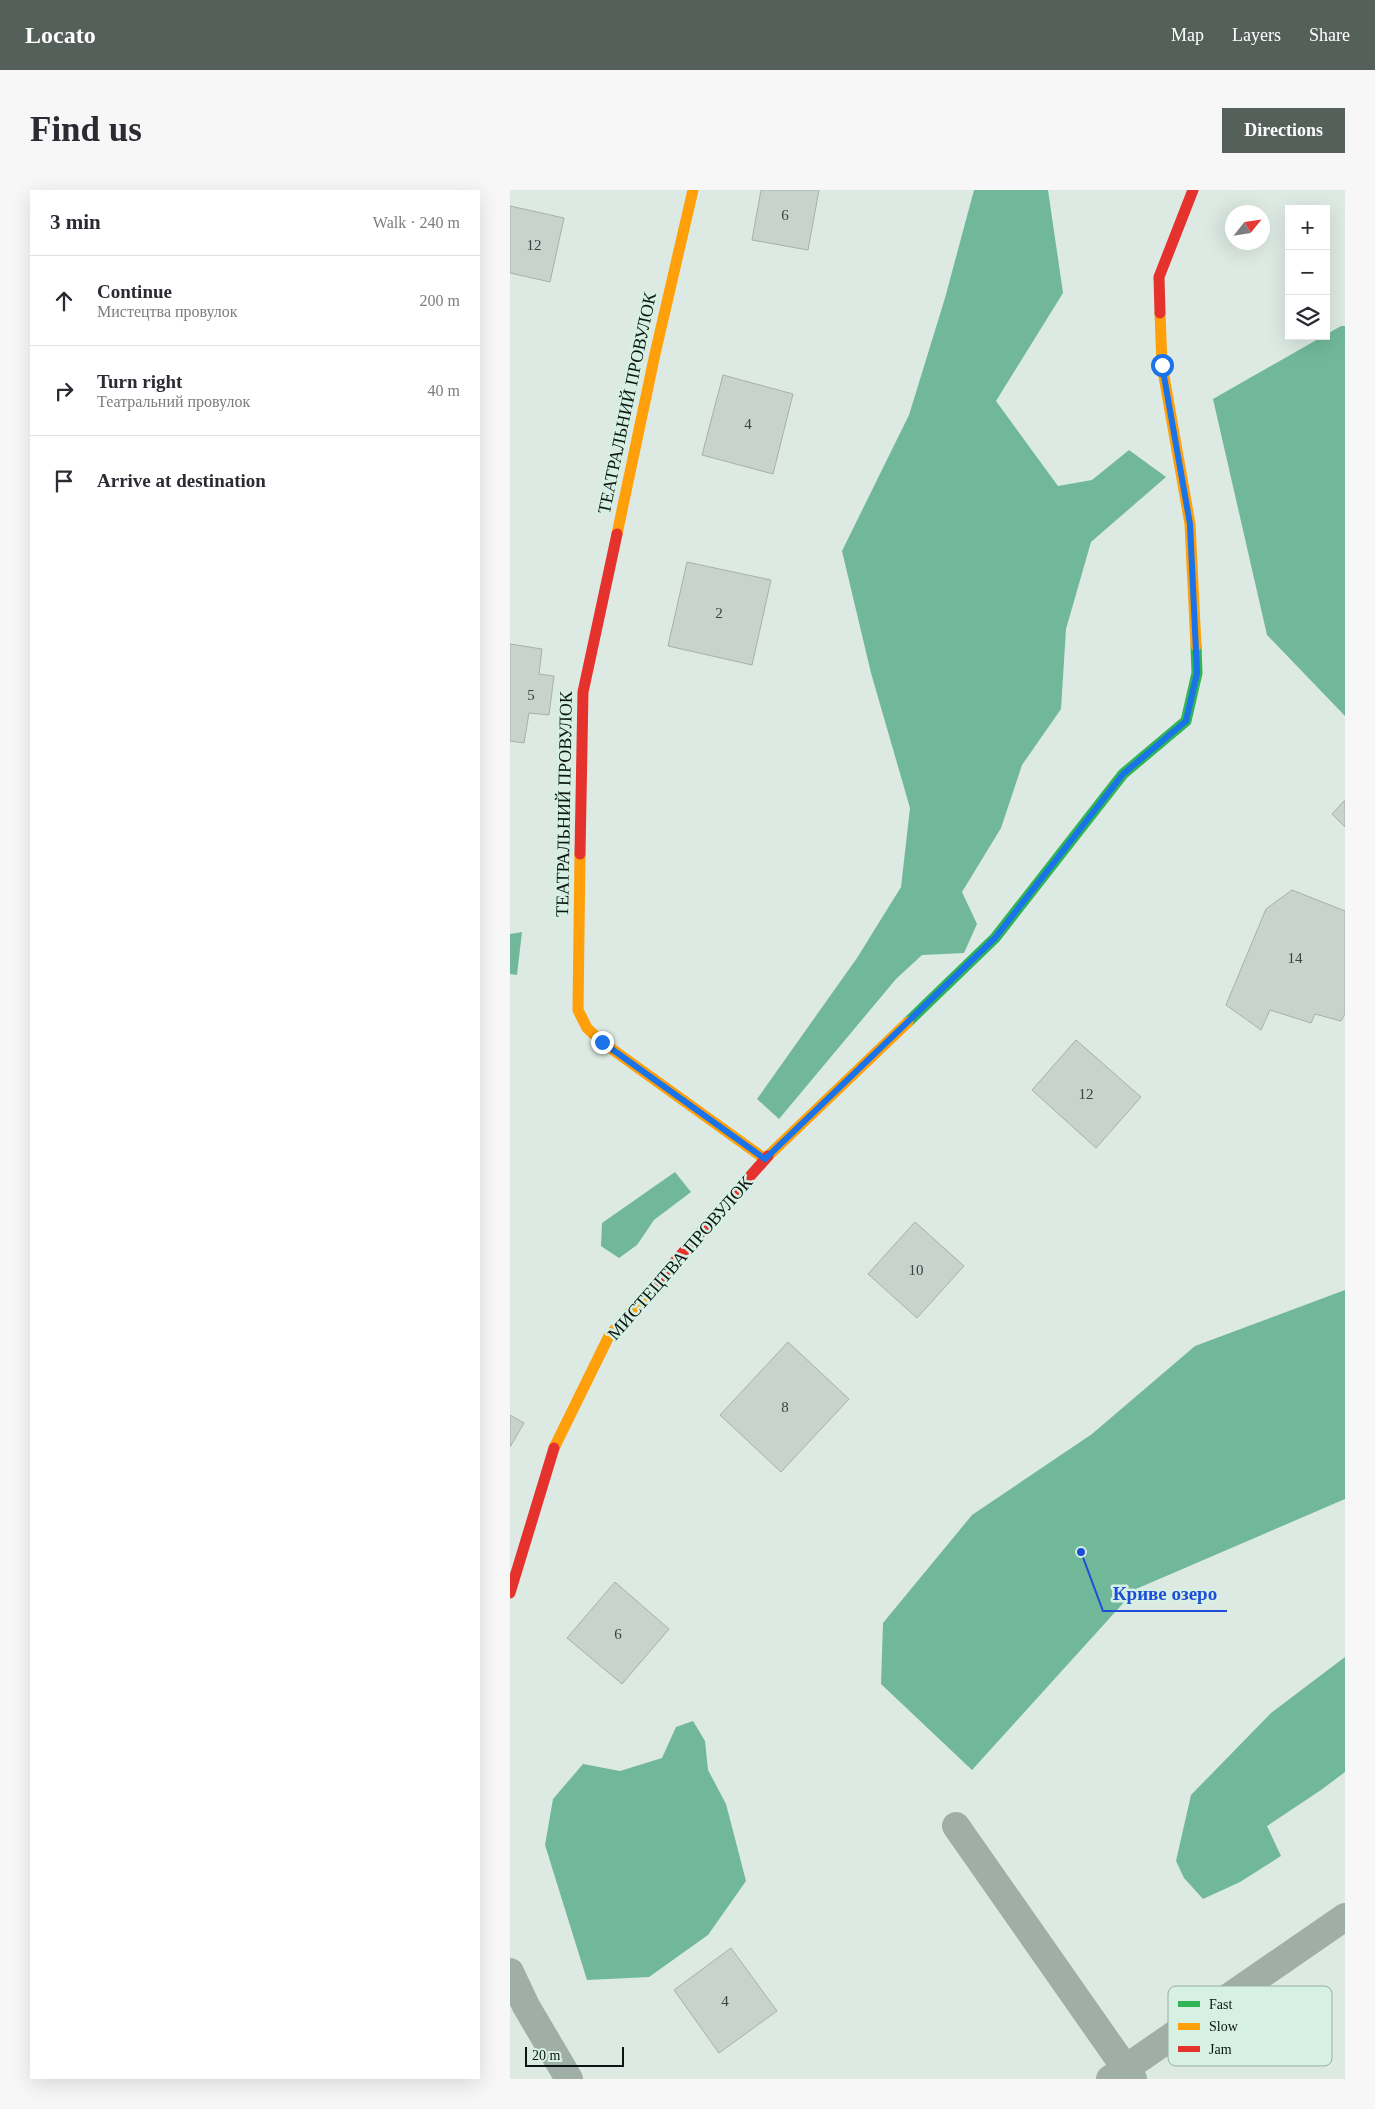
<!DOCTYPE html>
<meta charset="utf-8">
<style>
:root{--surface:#fff;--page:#f7f7f7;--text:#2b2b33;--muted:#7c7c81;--line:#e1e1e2;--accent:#55605a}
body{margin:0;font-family:Georgia,serif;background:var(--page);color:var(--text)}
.controls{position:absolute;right:15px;top:15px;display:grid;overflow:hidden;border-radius:0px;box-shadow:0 5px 20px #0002}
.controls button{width:45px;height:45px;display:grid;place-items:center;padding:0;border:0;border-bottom:1px solid var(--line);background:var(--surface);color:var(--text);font:25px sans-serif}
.compass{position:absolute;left:715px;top:15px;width:45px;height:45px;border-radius:50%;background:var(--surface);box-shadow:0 5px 20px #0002;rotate:60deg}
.scale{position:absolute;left:15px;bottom:12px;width:99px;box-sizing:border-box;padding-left:5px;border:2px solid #0c1511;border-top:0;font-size:14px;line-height:18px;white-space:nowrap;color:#0c1511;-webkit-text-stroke:4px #d6f0e3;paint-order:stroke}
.stop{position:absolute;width:15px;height:15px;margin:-11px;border:4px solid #1a73e8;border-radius:50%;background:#fff}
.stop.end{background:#1a73e8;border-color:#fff;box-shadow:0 1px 5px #0008}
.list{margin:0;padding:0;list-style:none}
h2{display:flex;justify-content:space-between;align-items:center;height:65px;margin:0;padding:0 20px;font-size:21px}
h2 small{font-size:16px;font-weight:400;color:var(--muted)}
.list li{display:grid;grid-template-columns:32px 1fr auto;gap:15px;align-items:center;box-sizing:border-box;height:90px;padding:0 20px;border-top:1px solid var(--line)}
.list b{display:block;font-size:19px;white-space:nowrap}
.list p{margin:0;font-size:16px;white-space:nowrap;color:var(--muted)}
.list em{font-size:16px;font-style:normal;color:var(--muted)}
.icon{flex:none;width:28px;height:28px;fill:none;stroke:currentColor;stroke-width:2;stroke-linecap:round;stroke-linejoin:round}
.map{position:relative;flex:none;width:835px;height:1889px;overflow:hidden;border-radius:0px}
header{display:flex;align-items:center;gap:30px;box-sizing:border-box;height:70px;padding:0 25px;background:var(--accent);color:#fff}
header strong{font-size:24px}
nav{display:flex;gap:28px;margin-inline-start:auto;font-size:18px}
.intro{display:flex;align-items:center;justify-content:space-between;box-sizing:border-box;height:120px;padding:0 30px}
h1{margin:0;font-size:35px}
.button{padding:12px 22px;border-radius:0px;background:var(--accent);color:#fff;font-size:18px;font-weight:700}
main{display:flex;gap:30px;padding:0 30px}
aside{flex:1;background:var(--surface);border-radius:0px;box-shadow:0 5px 20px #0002}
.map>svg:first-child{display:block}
</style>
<header>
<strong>Locato</strong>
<nav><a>Map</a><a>Layers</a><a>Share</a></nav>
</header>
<div class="intro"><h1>Find us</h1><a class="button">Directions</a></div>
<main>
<aside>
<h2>3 min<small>Walk · 240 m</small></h2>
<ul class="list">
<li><svg class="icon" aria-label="ahead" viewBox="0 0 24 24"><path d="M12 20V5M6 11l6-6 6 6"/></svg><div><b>Continue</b><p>Мистецтва провулок</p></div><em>200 m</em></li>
<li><svg class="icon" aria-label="right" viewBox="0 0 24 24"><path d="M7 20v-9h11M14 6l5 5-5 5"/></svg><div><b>Turn right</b><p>Театральний провулок</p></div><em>40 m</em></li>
<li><svg class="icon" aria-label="arrive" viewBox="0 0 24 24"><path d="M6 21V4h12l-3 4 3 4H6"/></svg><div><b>Arrive at destination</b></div></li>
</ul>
</aside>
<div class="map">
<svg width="835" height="1889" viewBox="0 0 835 1889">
<rect width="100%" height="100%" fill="#dceae3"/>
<g fill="#71b89b">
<path d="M 464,0 L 538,0 L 553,103 L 486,211 L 548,296 L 582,290 L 619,260 L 656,287 L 581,352 L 556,439 L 551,519 L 512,575 L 491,638 L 452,702 L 467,734 L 454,763 L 412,765 L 386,789 L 269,929 L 247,909 L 347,768 L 391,697 L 400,618 L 361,483 L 332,361 L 399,225 L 435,108 Z"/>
<path d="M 831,136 L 835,136 L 835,526 L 757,445 L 703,209 Z"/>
<path d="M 12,742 L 7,785 L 0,784 L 0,744 Z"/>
<path d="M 165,982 L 181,1002 L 144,1030 L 127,1055 L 109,1068 L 91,1056 L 92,1033 Z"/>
<path d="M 835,1100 L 835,1309 L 626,1399 L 462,1580 L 371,1494 L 373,1433 L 462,1325 L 582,1244 L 685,1156 Z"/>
<path d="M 835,1467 L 835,1582 L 811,1600 L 757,1636 L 771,1666 L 730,1692 L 693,1709 L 674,1688 L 666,1671 L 681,1605 L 761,1523 Z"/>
<path d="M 183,1531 L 195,1551 L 198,1580 L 216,1614 L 236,1691 L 198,1745 L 139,1787 L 77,1790 L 35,1655 L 43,1609 L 73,1574 L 110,1581 L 152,1568 L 166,1537 Z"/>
</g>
<g fill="#c8d3ce" stroke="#a7b1ac">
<path d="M 251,0 L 309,0 L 298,60 L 242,50 Z"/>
<path d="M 0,16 L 54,28 L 40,92 L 0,83 Z"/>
<path d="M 213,185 L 283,204 L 263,284 L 192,265 Z"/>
<path d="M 177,372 L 261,390 L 242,475 L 158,456 Z"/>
<path d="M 0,454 L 32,459 L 29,484 L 44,486 L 39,525 L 19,523 L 14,553 L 0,551 Z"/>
<path d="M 835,610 L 835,637 L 822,624 Z"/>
<path d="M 782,700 L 835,721 L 835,824 L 831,831 L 805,824 L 801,833 L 760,820 L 751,840 L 716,815 L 756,719 Z"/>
<path d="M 566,850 L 631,907 L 586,958 L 522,900 Z"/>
<path d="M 405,1032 L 454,1076 L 407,1128 L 358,1084 Z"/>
<path d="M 278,1152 L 339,1209 L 271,1282 L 210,1225 Z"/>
<path d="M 0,1225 L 14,1233 L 0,1257 Z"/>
<path d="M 105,1392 L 159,1439 L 112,1494 L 57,1448 Z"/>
<path d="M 221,1758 L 267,1821 L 209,1863 L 164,1800 Z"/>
</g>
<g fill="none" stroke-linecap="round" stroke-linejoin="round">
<g stroke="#a0aea8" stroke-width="28">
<path d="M 446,1636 L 623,1889"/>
<path d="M 0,1782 L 16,1816 L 59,1889"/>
<path d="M 600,1889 L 835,1727"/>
</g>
<path stroke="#30b455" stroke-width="11" d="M 398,832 L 485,748 L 613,584 L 676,531 L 687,483 L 686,456"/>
<g stroke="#ff9f0a" stroke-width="11">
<path d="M 650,123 L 652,175 L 680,334 L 686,456"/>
<path d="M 107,344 L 145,164 L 183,0"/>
<path d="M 70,664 L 68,820 L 77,838 L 92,852 L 255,969"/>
<path d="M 258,966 L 398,832"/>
<path d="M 44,1258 L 99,1146 L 147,1092"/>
</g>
<g stroke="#e5322d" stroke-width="11">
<path d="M 650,123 L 649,87 L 683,0"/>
<path d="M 70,664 L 73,502 L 107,344"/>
<path d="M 147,1092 L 258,966"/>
<path d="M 0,1403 L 44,1258"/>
</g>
</g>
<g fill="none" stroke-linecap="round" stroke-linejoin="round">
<path stroke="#1a73e8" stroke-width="6" d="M 92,852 L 255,969 L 485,748 L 613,584 L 676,531 L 687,483 L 680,334 L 652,175"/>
</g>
<g text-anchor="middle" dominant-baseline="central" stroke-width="5" stroke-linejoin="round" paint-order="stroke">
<g font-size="15" fill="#3b4440">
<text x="275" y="25">6</text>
<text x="24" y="55">12</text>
<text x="238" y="234">4</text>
<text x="209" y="423">2</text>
<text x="21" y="505">5</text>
<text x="785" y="768">14</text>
<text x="576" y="904">12</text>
<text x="406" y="1080">10</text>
<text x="275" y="1217">8</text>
<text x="108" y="1444">6</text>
<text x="215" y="1811">4</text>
</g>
<g font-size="18" fill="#0c1511" stroke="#d6f0e3">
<text transform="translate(117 213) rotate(-78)">ТЕАТРАЛЬНИЙ ПРОВУЛОК</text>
<text transform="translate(54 614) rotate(-89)">ТЕАТРАЛЬНИЙ ПРОВУЛОК</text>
<text transform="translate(170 1068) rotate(-49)">МИСТЕЦТВА ПРОВУЛОК</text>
</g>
</g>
<rect x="658" y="1796" width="164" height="80" rx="8" fill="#d6f0e3" stroke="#99aea4" stroke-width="1"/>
<rect x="668" y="1811" width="22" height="6" fill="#30b455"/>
<rect x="668" y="1833" width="22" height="7" fill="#ff9f0a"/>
<rect x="668" y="1856" width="22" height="6" fill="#e5322d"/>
<g font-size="14" fill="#0c1511">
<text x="699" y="1819">Fast</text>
<text x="699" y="1841">Slow</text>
<text x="699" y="1864">Jam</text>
</g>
<path fill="none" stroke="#1d4ed8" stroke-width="2" d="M571 1362L593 1421H717"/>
<circle fill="#1d4ed8" stroke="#d6f0e3" stroke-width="2" cx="571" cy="1362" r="5"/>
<g font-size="19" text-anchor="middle" font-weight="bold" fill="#1d4ed8" stroke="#d6f0e3" stroke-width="5" stroke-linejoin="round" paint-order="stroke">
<text x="655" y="1410">Криве озеро</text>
</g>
</svg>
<div class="controls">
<button>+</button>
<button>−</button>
<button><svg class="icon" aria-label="layers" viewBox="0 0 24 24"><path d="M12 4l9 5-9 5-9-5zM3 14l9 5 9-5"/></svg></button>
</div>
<svg class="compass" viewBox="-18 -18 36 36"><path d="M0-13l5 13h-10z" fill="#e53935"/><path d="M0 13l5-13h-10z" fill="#7c7c81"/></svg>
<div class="scale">20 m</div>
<div class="stop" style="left:652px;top:175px"></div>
<div class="stop end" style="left:92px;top:852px"></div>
</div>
</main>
